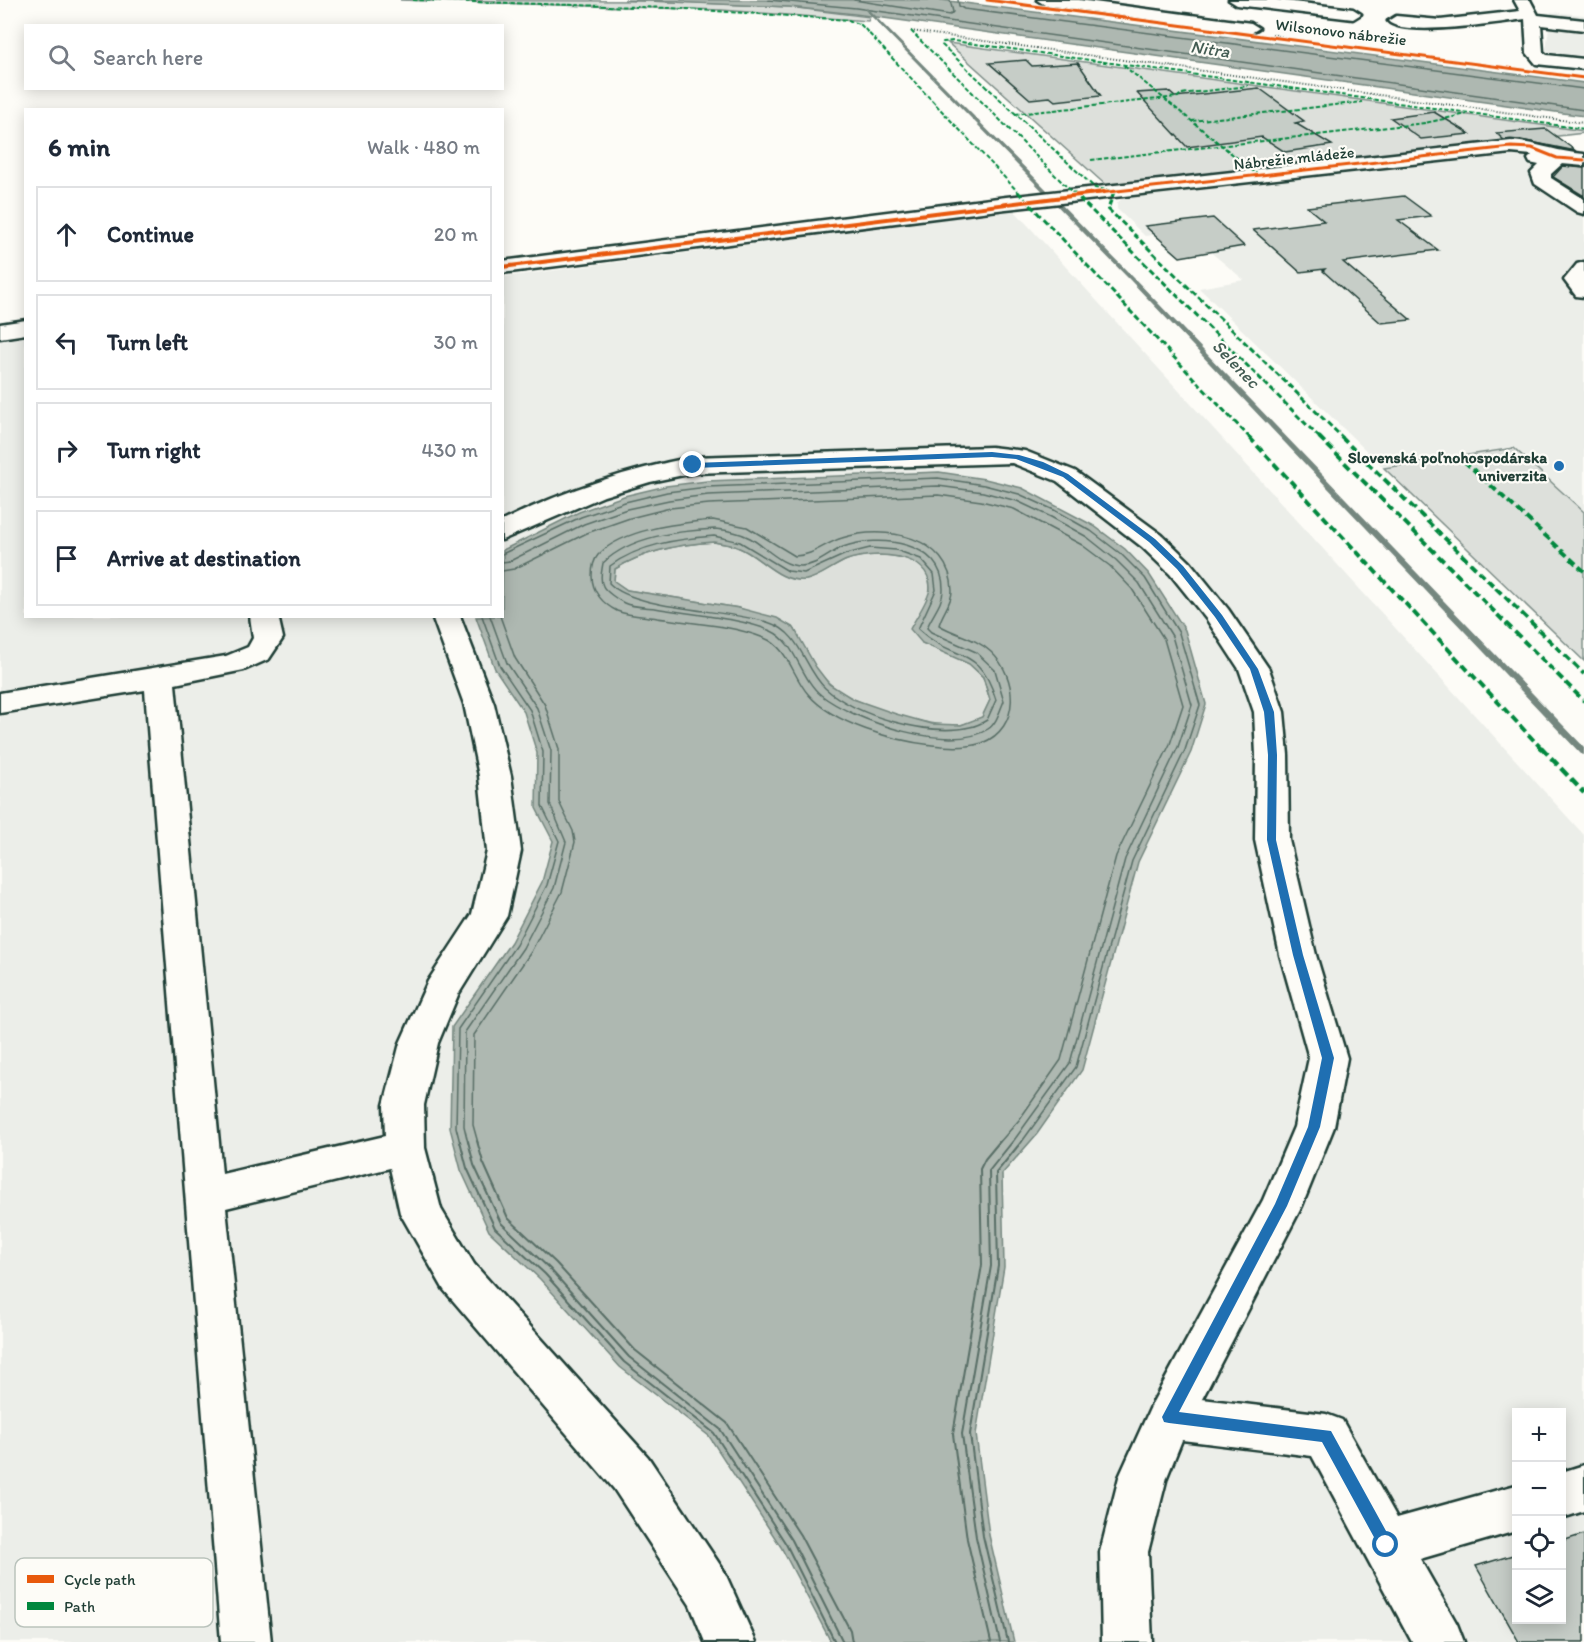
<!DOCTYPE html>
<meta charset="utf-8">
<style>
:root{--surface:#fff;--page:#f2f2f3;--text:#1f2937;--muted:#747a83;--line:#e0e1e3}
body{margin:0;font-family:Itim,sans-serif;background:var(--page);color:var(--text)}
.controls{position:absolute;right:18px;bottom:18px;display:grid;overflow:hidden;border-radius:0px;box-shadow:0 3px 15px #0003}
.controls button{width:54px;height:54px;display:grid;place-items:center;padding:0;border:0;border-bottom:2px solid var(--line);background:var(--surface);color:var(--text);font:30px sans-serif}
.stop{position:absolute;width:18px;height:18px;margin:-14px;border:4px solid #1f6fb2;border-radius:50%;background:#fff}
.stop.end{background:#1f6fb2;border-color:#fff;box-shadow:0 2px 6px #0008}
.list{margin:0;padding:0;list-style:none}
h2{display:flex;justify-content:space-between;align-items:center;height:78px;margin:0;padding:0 24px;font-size:26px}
h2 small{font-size:20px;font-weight:400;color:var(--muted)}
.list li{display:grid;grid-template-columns:39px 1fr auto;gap:18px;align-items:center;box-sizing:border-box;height:96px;margin:0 12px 12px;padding:0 12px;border:2px solid var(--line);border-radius:0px}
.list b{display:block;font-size:22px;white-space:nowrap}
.list em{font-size:20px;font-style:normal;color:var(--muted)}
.icon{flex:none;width:33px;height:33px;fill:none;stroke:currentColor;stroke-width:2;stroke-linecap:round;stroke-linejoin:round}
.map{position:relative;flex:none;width:1584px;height:1642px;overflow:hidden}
.search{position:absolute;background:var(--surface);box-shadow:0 3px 15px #0003;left:24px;top:24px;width:480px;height:66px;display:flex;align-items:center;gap:15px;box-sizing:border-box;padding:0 21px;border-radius:0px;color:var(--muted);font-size:22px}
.panel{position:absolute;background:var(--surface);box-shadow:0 3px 15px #0003;left:24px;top:108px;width:480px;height:510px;border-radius:0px}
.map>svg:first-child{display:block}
</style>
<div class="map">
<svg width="1584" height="1642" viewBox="0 0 1584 1642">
<rect width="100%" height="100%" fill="#fdfcf7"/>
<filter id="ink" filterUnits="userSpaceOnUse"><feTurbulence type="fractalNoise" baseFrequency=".0167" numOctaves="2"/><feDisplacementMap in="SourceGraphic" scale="12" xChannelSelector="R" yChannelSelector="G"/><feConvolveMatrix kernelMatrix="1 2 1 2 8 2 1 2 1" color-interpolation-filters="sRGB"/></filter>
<g filter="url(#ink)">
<g fill="#eceee9" fill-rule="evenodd">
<path d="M 1551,12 L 1584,15 L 1584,56 L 1575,55 L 1575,59 L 1561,57 L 1546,50 Z"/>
<path d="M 1518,152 L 1522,155 L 1533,154 L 1540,161 L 1540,169 L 1531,175 L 1584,212 L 1584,512 L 1514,449 L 1384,468 L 1199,288 L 1244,280 L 1195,239 L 1159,234 L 1145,236 L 1117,209 L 1117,203 L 1124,197 Z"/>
<path d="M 1014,210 L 1584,835 L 1584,1642 L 0,1642 L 0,341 L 25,337 L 26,616 L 502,616 L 503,277 ZM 1516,1412 L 1562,1412 L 1562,1620 L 1516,1620 Z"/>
</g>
<g fill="#dde0db" stroke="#7e8e88" stroke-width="1.5">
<path d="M 400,0 L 658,1 L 789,7 L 870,17 L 868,21 L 722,10 Z"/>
<path d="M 948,43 L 1584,131 L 1584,133 L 1109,188 Z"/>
<path d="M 1514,448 L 1584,512 L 1584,661 L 1384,468 Z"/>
<path d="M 714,542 C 722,544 730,544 737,547 C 760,555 779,584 806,580 C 820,577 834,565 847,560 C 868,552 922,551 929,579 C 933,599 925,623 922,643 L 969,663 L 983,677 L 990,700 L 982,717 C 975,720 967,724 960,725 C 930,729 851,704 829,683 C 813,669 804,647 794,628 L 739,608 L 627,590 L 614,581 L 615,569 C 644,551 681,544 714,542 Z"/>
</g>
<g fill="#aeb8b1" stroke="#75877f" stroke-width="1.5" fill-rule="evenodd">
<path d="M 624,0 L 941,0 L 1584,83 L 1584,116 L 855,14 L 789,7 Z"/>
<path d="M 939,472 L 985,479 L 1022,488 L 1094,526 L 1125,549 L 1149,574 L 1185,630 L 1206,704 L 1191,752 L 1138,862 L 1082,1070 L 1037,1134 L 1002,1174 L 1004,1267 L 976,1434 L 989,1535 L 1014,1642 L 831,1642 L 781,1547 L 709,1436 L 620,1367 L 540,1279 L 489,1231 L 461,1170 L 450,1128 L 452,1027 L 511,942 L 542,882 L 553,841 L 536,808 L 537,753 L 524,712 L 495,669 L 476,617 L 502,616 L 503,550 L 579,512 L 624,496 L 666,486 L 707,481 ZM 714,542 C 721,544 730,544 737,547 C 760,555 778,583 806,580 C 819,578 834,565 847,560 C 871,551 930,551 930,588 C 929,600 916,617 910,629 L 922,643 L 969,664 L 983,677 L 990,700 L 982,717 L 961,725 L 932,724 L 896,714 L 853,699 L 829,684 L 816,667 L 794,628 L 777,618 L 739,608 L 627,590 L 614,581 L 615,569 C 644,551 681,544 714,542 Z"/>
</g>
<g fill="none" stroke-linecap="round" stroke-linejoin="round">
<g stroke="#586e66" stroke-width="1.5">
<path d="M 768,0 L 856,8 L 1584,110"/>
<path d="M 854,0 L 950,15 L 953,12 L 950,0"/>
<path d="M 958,0 L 959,6 L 964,9 L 1584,89"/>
<path d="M 713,520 L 747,527 L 795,556 C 813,556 825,543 842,538 C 884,524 951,536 952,591 C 952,603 942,613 939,625 C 956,635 976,638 991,652 C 1018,677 1021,728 982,743 C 967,748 947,747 932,745 C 895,741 833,724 808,694 C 793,677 788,647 764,638 C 731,625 692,623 657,618 C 644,616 630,616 617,611 C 603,604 592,592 592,576 C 592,569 593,561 598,555 C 622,529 679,523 713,520 Z"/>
<path d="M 715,529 C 727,530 739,532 750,538 C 766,547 781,566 801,566 C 817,566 829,553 843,547 C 879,534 944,541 943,590 C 943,604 931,616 927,628 L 931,632 L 976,652 L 995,670 L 1004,701 C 1000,710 997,723 988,729 C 951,754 854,721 821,695 C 800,678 796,642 771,631 C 740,618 689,614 655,608 C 645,607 632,607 624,603 C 618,600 605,591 603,586 C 599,579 602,570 603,563 C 631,536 677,531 715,529 Z"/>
<path d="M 714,536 L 740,542 L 788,571 L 804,573 L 846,554 L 870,548 L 896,550 L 921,559 L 934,574 L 936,590 L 918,629 C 953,662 980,644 996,700 L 987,720 C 982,723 976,726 970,727 C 930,737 855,716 825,688 C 804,668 801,633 770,623 C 730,609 635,611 609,583 L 610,566 C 640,544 678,539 714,536 Z"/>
<path d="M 502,554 L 581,517 L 625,502 L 667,492 L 707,487 L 938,478 L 984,485 L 1019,494 L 1054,510 L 1091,531 L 1121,554 L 1145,578 L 1179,633 L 1200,705 L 1185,750 L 1132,861 L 1076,1067 L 1021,1143"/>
<path d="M 502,562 L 510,561 L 584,524 L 627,509 L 669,500 L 708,495 L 938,486 L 983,492 L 1017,501 L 1051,517 L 1087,537 L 1116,560 L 1139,583 L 1172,636 L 1192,705 L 1178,747 L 1125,859 L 1070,1063 L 1012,1143"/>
<path d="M 502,571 L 514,569 L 587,533 L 630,518 L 670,508 L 709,504 L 938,495 L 981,501 L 1014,509 L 1082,545 L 1110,566 L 1132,589 L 1164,639 L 1183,705 L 1170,744 L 1116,856 L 1061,1060 L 1019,1120 L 999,1143"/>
<path d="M 460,1143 L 456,1127 L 458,1029 L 516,945 L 547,885 L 559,841 L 542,806 L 543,752 L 530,710 L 500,666 L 482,616"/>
<path d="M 468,1143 L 464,1126 L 465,1032 L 523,948 L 554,888 L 566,842 L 550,804 L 551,751 L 537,708 L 507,663 L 490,616"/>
<path d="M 478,1143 L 473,1125 L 474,1035 L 531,952 L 562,892 L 575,842 L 573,831 L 559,802 L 559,749 L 545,705 L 515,658 L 500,616"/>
</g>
<g stroke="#586e66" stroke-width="2">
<path d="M 460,1141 L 467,1168 L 495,1228 L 545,1274 L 624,1362 L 714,1433 L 786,1544 L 835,1642"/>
<path d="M 468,1141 L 474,1165 L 501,1223 L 550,1269 L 629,1357 L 720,1429 L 792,1540 L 843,1642"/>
<path d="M 477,1141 L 483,1162 L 508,1218 L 556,1263 L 635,1350 L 727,1423 L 800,1535 L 850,1630 L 852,1642"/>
<path d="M 991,1642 L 967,1539 L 953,1434 L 982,1265 L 980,1169 L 985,1159 L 1000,1141"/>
<path d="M 1000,1642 L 976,1537 L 962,1434 L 991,1266 L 989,1171 L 1013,1141"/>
<path d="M 1008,1642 L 983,1536 L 970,1434 L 998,1266 L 996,1173 L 1022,1141"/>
</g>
<path fill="#75877f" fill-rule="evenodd" d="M 867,8 L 1134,278 L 1584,747 L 1584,755 L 1581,754 L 1130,280 L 865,10 Z"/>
</g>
<g fill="#c6cdc7" stroke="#1f3d34" stroke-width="1.5">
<path d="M 1026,60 L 1032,66 L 1078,63 L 1101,96 L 1055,101 L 1050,97 L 1030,99 L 989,63 Z"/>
<path d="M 1259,88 L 1304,121 L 1295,123 L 1332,145 L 1285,152 L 1262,137 L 1187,147 L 1137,93 L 1168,91 L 1175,97 Z"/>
<path d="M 1434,112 L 1470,134 L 1421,139 L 1391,118 Z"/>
<path d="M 1546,129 L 1576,151 L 1521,140 L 1504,140 L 1496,133 Z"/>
<path d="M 1563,166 L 1584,168 L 1584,196 L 1553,177 Z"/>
<path d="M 1404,196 L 1431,216 L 1398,220 L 1438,250 L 1343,262 L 1411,320 L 1381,323 L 1323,271 L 1325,269 L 1300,272 L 1253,230 L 1324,221 L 1307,207 Z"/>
<path d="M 1213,218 L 1244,246 L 1180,257 L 1145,226 Z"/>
<path d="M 1584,1534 L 1584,1642 L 1519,1642 L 1476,1566 L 1516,1554 L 1516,1620 L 1562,1620 L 1562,1541 Z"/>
</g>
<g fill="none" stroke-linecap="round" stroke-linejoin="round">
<g stroke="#1f3d34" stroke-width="5">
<g id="minor">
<path d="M 1037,0 L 1079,0 L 1251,23 L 1259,28 L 1251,33 L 1045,5 Z"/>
<path d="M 1229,0 L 1276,0 L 1353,9 L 1361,14 L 1353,19 L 1237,5 Z"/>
<path d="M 1514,0 L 1530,0 L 1538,15 L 1584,20 L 1584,30 L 1541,25 L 1543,52 L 1547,55 L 1584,59 L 1584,69 L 1536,64 L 1527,53 L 1525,19 C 1501,22 1402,38 1388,21 L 1396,16 L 1440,20 L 1520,11 Z"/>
<path d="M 1511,141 C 1538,143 1557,152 1584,154 L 1584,166 L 1562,164 L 1551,174 L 1551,178 L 1584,199 L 1584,214 L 1577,212 L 1535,184 L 1531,173 L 1539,165 L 1530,163 L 1528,159 L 1532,155 L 1511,153 L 1006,209 L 502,273 L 502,261 L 1006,197 Z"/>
<path d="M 1584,262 L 1584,297 L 1576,296 L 1564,280 L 1577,264 Z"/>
<path d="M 26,320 L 26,334 L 0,338 L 0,324 Z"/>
<path d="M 991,447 L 1025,451 L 1075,471 L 1162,535 L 1190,562 L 1228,609 L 1269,669 L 1284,712 L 1288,755 L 1289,840 L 1316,955 L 1347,1058 L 1334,1127 L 1302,1206 L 1202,1399 L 1326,1414 L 1342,1420 L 1397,1518 L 1516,1485 L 1516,1531 L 1420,1559 L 1457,1624 L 1464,1642 L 1412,1642 L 1312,1456 L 1182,1440 L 1167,1477 L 1148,1552 L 1152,1642 L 1102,1642 L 1100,1552 L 1119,1477 L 1153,1402 L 1263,1200 L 1294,1127 L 1309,1058 L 1280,955 L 1255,840 L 1256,755 L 1254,712 L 1239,669 L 1207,620 L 1170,574 L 1142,547 L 1057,481 L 1012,463 L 693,473 L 650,482 L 604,496 L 502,540 L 502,521 C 563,491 626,470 693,457 Z"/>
<path d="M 250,616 L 278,616 L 283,638 L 269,659 L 244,670 L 175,684 L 222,1174 L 385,1136 L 384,1105 L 400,1043 L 428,981 L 472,914 L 487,851 L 479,776 L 464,704 L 432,616 L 460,616 L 494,704 L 511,776 L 521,851 L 507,916 L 458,995 L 438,1043 L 424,1105 L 425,1148 L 441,1209 L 474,1264 L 648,1457 L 724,1571 L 756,1642 L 705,1642 L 690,1605 L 614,1489 L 444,1290 L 400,1213 L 390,1168 L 226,1208 L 271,1642 L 221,1642 L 145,690 L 0,713 L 0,693 L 226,656 L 248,647 L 253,638 Z"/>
<path d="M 1584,1465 L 1584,1511 L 1562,1518 L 1562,1472 Z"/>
</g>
</g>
<g stroke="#1f3d34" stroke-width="2" stroke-dasharray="1 2" stroke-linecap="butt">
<path d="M 911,31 L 1584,123"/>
<path d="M 1272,34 L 1293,40"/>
</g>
<use href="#minor" fill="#fdfcf7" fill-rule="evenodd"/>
<g stroke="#00873e" stroke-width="2" stroke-dasharray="4.5 2" stroke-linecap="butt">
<path d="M 413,0 L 670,8 L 848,20 L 861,25 L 1020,194"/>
<path d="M 911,31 L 1074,194"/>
<path d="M 1124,66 L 1258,175"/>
<path d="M 1015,114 L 1178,97 L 1181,94 L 1248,86"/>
<path d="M 1192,121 L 1362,102"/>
<path d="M 1091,160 L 1425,123 L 1467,114"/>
<path d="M 1113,194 L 1114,191 L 1095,188 L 942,45 L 943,42 L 954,41 L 1584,129"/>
</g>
<g stroke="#00873e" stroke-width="3" stroke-dasharray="6 3" stroke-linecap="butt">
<path d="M 1018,192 L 1250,438"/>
<path d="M 1073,192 L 1320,438"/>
<path d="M 1114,192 L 1108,209 L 1343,438"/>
</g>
<g stroke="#00873e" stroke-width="4" stroke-dasharray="8 4" stroke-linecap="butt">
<path d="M 1249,437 L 1542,749"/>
<path d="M 1319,437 L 1584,701"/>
<path d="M 1341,437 L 1584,674"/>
<path d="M 1464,461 L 1584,571"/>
</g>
<path stroke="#00873e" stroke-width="4.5" stroke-dasharray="10 4.5" stroke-linecap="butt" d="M 1541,747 L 1584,793"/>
<g stroke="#fdfcf7" stroke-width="5">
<g id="cycleway-far1">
<path d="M 987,0 L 1584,78"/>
<path d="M 1090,194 L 1511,147 L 1532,148 L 1557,158 L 1584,160"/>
</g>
</g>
<g stroke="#fdfcf7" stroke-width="6">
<path id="cycleway" d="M 502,267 L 1104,192"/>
</g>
<use href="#cycleway-far1" stroke="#e8590c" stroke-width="3"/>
<use href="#cycleway" stroke="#e8590c" stroke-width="4"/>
</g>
</g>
<path fill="#1f6fb2" d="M 992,452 L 1019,455 L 1043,462 L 1068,474 L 1155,539 L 1183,566 L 1222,615 L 1258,669 L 1274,712 L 1277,755 L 1276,840 L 1303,955 L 1334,1058 L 1320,1127 L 1287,1206 L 1179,1412 L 1331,1431 L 1391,1540 L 1393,1545 L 1391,1550 L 1386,1552 L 1381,1550 L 1322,1442 L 1169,1423 L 1164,1422 L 1162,1417 L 1275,1204 L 1308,1127 L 1322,1058 L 1293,955 L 1267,840 L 1268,755 L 1264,712 L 1250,669 L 1215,617 L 1177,569 L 1149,542 L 1063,477 L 1016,459 L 992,457 L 693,468 L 689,465 L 693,463 Z"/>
<circle fill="#1f6fb2" stroke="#fdfcf7" stroke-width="2" cx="1559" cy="466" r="6"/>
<g text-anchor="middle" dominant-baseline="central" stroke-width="4.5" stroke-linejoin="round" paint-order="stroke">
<g font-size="16" fill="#1f3d34" stroke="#fdfcf7">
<text transform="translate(1341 32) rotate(7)">Wilsonovo nábrežie</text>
<text transform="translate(1294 158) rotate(-6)">Nábrežie mládeže</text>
</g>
<g font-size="16" font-weight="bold" fill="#1f3d34" stroke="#fdfcf7" text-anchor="end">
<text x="1547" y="457">Slovenská poľnohospodárska<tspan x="1547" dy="18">univerzita</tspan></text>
</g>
<g font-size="18" font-style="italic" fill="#435c53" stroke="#fdfcf7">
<text transform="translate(1210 49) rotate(8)">Nitra</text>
<text transform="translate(1236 364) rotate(46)">Selenec</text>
</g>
</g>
<rect x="15" y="1558" width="198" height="69" rx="9" fill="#fdfcf7" stroke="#bac3bc" stroke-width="1.5"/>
<rect x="27" y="1575" width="27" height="8" fill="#e8590c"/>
<rect x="27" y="1602" width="27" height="8" fill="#00873e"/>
<g font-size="16" fill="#1f3d34">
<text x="64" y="1585">Cycle path</text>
<text x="64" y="1612">Path</text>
</g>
</svg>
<div class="controls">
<button>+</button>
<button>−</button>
<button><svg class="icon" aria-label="locate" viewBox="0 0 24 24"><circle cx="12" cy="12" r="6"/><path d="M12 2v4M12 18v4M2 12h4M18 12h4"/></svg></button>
<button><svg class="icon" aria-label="layers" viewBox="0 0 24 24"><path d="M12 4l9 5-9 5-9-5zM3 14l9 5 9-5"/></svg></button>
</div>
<div class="stop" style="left:1386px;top:1545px"></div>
<div class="stop end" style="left:693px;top:465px"></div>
<div class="search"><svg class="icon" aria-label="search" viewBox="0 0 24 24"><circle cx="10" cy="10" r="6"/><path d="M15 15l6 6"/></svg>Search here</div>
<section class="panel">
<h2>6 min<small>Walk · 480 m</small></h2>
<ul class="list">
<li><svg class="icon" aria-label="ahead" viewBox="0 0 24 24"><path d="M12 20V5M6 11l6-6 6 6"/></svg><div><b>Continue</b></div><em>20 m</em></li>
<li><svg class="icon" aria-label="left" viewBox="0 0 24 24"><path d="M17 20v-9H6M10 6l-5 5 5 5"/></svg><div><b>Turn left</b></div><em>30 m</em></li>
<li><svg class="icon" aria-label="right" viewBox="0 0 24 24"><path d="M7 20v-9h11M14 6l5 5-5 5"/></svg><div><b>Turn right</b></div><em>430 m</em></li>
<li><svg class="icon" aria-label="arrive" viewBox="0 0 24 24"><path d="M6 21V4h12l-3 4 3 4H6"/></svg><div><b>Arrive at destination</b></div></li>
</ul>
</section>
</div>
